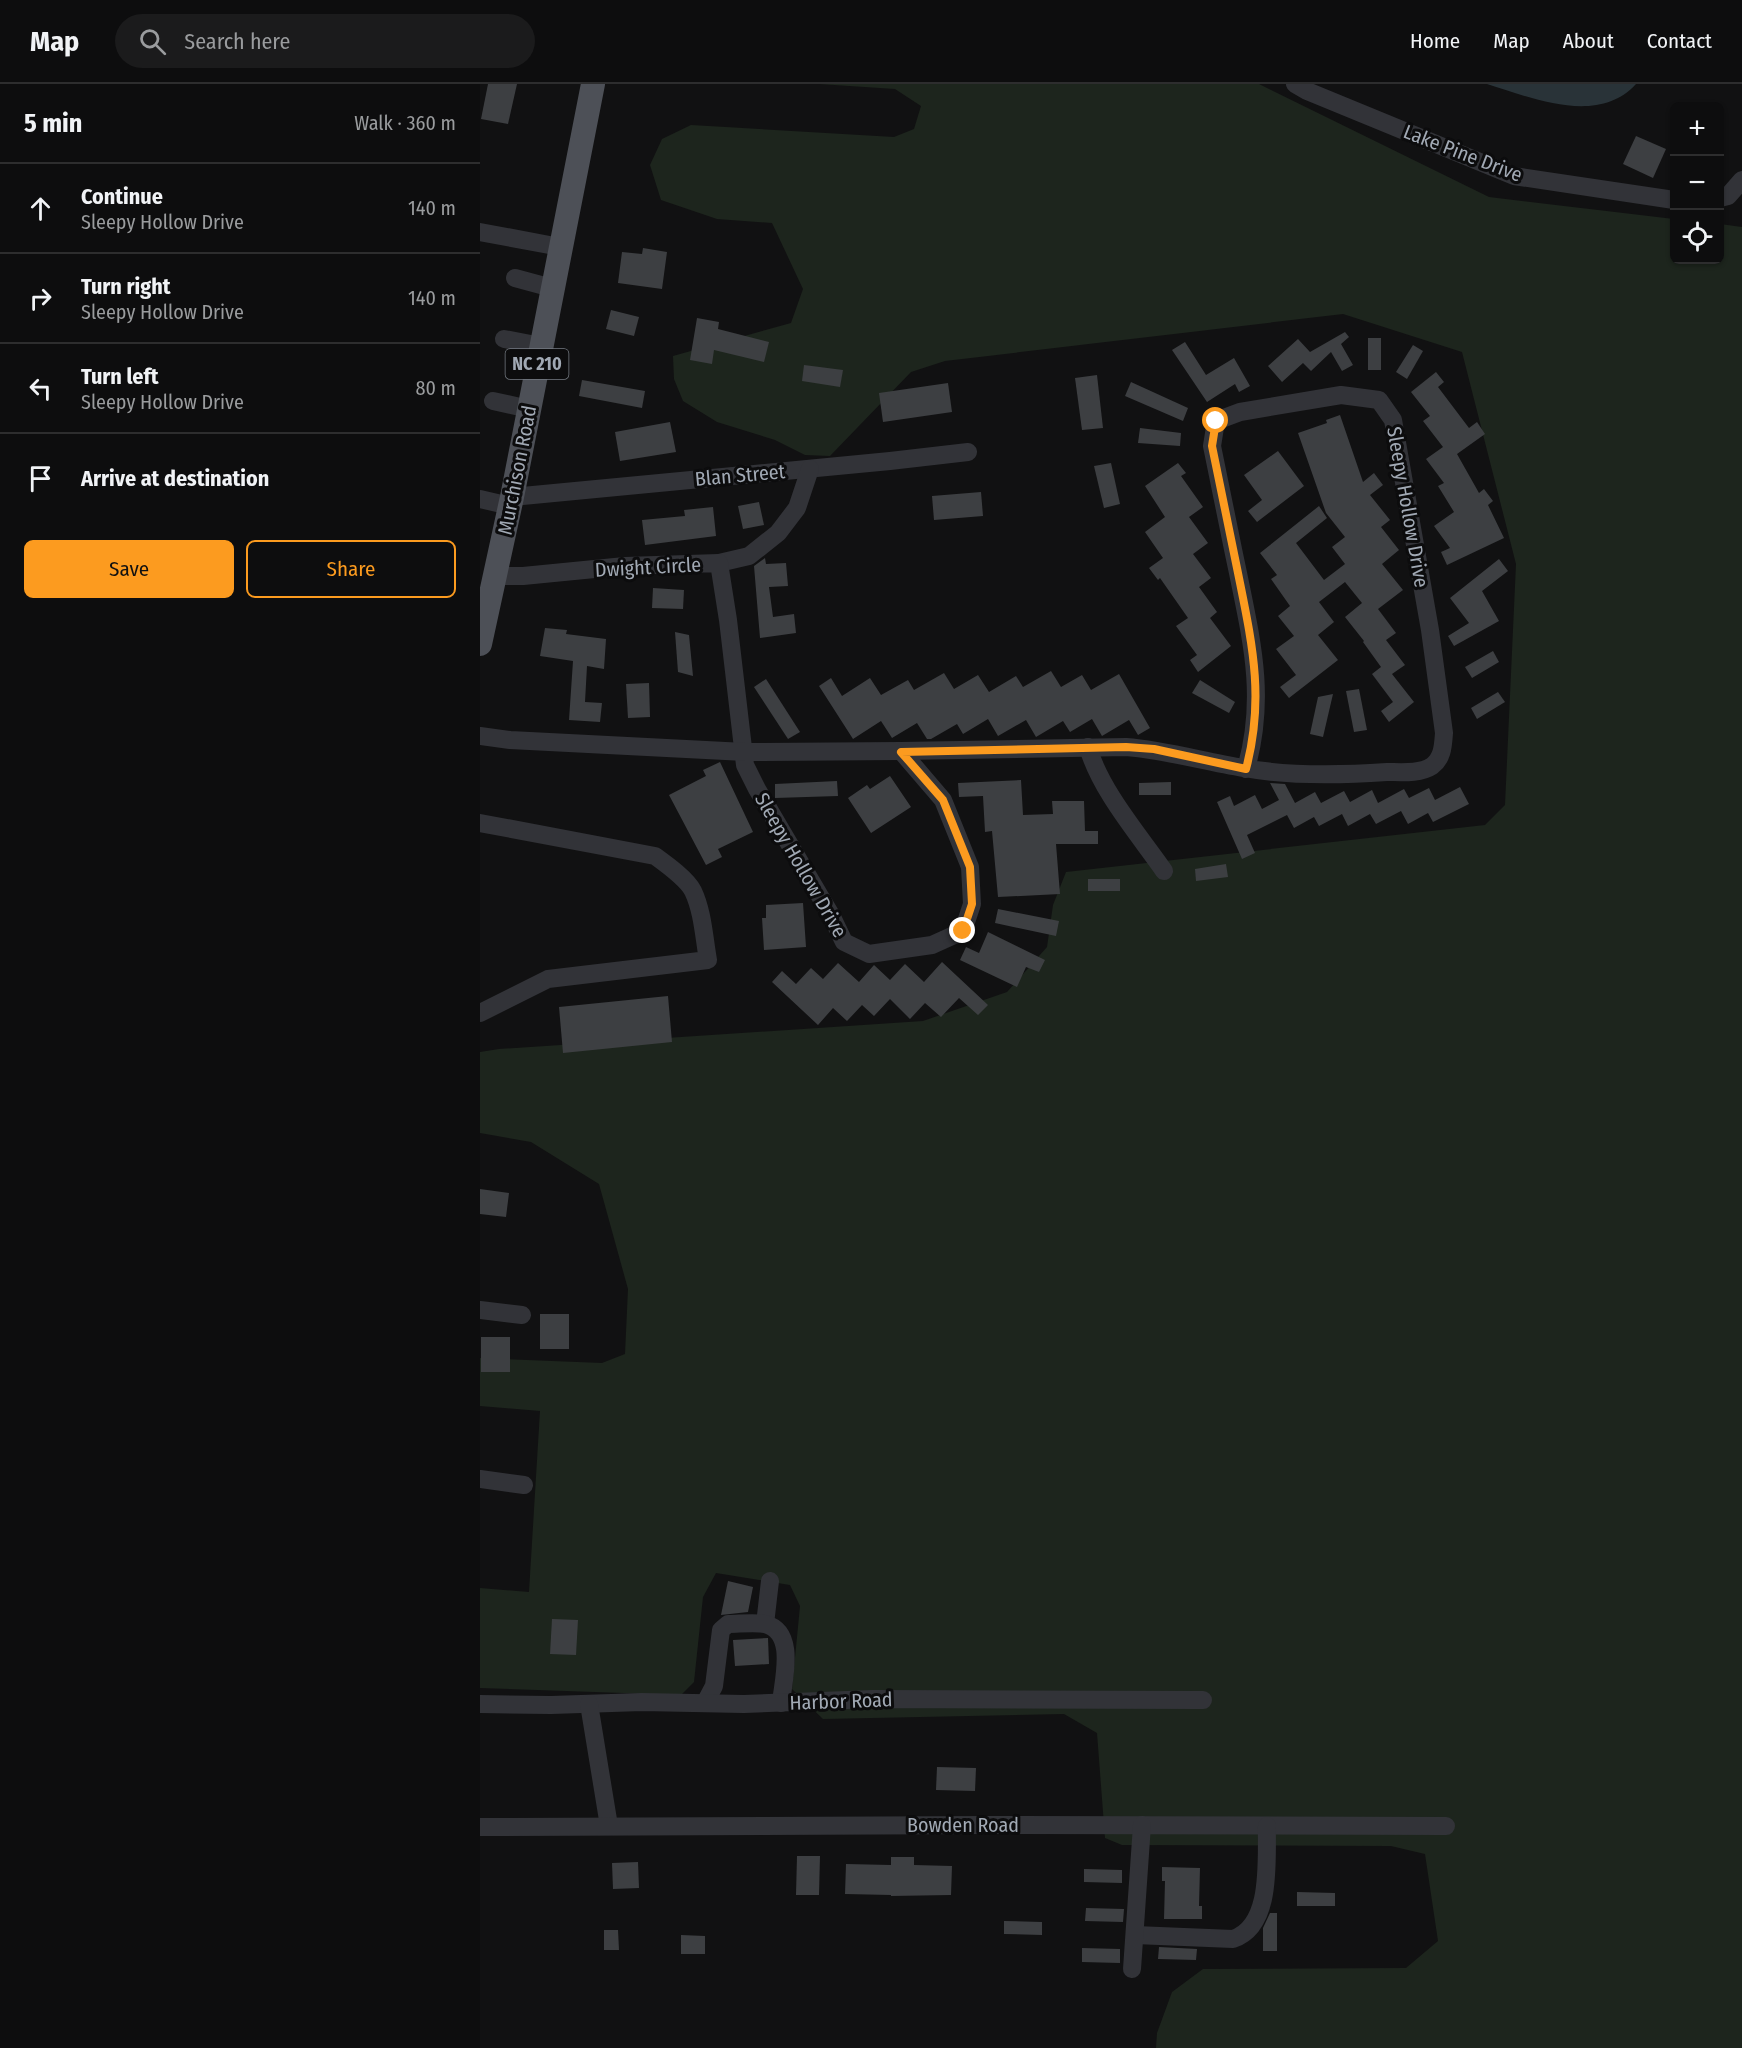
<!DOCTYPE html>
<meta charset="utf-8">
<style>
:root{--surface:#0d0d0e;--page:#1b1b1c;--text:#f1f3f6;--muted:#9a9c9e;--line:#2d2d2e;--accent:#fc9b1f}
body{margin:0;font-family:"Fira Sans Condensed",sans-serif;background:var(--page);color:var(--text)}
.controls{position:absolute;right:18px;top:18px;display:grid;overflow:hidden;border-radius:9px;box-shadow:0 2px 4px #0004}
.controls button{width:54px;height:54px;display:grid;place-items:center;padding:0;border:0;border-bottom:2px solid var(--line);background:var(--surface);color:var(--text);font:30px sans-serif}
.stop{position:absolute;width:18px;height:18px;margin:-14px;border:4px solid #fc9b1f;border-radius:50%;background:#fff}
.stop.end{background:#fc9b1f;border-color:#fff;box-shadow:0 2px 6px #0008}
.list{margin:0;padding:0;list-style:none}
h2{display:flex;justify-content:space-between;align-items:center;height:78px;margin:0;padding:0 24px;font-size:26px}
h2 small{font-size:20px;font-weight:400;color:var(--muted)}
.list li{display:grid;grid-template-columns:39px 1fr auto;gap:18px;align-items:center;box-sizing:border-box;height:90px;padding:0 24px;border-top:2px solid var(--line)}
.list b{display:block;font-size:22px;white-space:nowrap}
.list p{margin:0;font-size:20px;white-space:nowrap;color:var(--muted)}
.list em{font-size:20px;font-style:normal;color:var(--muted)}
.actions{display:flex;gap:12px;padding:18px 24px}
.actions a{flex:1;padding:14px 0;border:2px solid var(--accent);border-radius:9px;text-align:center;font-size:21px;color:var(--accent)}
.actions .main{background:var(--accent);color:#111}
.icon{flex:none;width:33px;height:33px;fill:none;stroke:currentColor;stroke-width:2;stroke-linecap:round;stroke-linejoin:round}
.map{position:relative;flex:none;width:1262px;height:1964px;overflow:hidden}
header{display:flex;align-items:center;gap:36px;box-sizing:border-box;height:84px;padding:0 30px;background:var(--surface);border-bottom:2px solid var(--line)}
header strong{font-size:28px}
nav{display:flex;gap:33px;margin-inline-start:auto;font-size:21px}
.search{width:420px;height:54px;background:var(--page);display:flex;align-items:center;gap:15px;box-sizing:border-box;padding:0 21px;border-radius:33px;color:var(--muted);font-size:22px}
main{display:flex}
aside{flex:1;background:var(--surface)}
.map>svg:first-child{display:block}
</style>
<header>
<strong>Map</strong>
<div class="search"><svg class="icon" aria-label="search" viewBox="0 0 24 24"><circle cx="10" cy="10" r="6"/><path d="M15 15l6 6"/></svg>Search here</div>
<nav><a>Home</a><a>Map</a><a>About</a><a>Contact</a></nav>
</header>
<main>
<aside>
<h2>5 min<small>Walk · 360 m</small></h2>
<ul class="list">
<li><svg class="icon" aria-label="ahead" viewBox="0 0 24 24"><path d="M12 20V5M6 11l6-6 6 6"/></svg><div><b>Continue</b><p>Sleepy Hollow Drive</p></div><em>140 m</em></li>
<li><svg class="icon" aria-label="right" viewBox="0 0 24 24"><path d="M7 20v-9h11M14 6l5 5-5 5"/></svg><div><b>Turn right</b><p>Sleepy Hollow Drive</p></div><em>140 m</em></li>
<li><svg class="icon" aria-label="left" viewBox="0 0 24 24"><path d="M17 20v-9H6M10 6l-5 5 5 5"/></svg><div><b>Turn left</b><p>Sleepy Hollow Drive</p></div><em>80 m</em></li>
<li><svg class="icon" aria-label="arrive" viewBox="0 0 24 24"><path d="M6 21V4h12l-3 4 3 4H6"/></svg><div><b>Arrive at destination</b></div></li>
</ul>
<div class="actions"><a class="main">Save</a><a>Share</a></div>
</aside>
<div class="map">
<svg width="1262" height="1964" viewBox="0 0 1262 1964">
<rect width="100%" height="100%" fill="#111112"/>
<path fill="#1d251d" d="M 339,0 L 779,0 L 1009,113 L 1194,135 L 1194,176 L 1240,176 L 1240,140 L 1262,143 L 1262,1964 L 676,1964 L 677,1949 L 692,1908 L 723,1885 L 926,1884 L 958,1857 L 945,1770 L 911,1762 L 642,1761 L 625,1754 L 617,1649 L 584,1630 L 343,1635 L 312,1605 L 320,1522 L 310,1501 L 236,1489 L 223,1513 L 214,1598 L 201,1611 L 0,1604 L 0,1504 L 49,1508 L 60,1327 L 0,1322 L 0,1274 L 122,1279 L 145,1270 L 148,1205 L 119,1100 L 51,1058 L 0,1049 L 0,968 L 19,965 L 443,937 L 527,908 L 567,863 L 573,821 L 586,788 L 1005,741 L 1025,721 L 1036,480 L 982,268 L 863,230 L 465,277 L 431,288 L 350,372 L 325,371 L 295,356 L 237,338 L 203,317 L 194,295 L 193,272 L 311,239 L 323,205 L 292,139 L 237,135 L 181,116 L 170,81 L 182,55 L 211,41 L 414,53 L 434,45 L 441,22 L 415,5 Z"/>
<path fill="#293338" d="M 1007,0 L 1156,0 C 1118,42 1052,14 1007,0 Z"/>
<g fill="#3d3f42">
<path d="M 8,0 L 37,0 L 28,40 L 1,35 Z"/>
<path d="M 1156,52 L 1186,65 L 1173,94 L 1143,80 Z"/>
<path d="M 163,164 L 187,168 L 182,205 L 138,199 L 142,168 L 162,170 Z"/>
<path d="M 131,226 L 159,233 L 154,252 L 126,245 Z"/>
<path d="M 217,234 L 239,238 L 238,245 L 289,258 L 284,278 L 234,266 L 232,280 L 210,276 Z"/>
<path d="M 865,248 L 869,253 L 861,260 L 873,281 L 862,287 L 851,268 L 831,287 L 823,279 L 802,298 L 788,282 L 818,255 L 830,268 Z"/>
<rect x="888" y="254" width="13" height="32"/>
<path d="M 705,258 L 726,291 L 754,274 L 770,302 L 759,308 L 755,300 L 727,318 L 692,266 Z"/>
<path d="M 933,261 L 943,267 L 927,295 L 916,288 Z"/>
<path d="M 324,281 L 363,286 L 360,303 L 322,297 Z"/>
<path d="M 956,288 L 964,298 L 958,303 L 989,344 L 997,338 L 1005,350 L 977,370 L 999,409 L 1004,405 L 1013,417 L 1008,421 L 1024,454 L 967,481 L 961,468 L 970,464 L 954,442 L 974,428 L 958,402 L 964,399 L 946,375 L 963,363 L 943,337 L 950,332 L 931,308 Z"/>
<path d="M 617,291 L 623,344 L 602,346 L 595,294 Z"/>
<path d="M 102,296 L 165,307 L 162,324 L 99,312 Z"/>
<path d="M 651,298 L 708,324 L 703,337 L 645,312 Z"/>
<path d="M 468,299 L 472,328 L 403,338 L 399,309 Z"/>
<path d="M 860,331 L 883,398 L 894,389 L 903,401 L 890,411 L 910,436 L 901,443 L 919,466 L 902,480 L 923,506 L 898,525 L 916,549 L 906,556 L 925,581 L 912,590 L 934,618 L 909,638 L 901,627 L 913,618 L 892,590 L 901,583 L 883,558 L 884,557 L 865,533 L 882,519 L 865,498 L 839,518 L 854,538 L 838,551 L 858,576 L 809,614 L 800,603 L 816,591 L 796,565 L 814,552 L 798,532 L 810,522 L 791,495 L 797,491 L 780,469 L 839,422 L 847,434 L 816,459 L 844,496 L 865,480 L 852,463 L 865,453 L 846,429 L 818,349 L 847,339 L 846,336 Z"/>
<path d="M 190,338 L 196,368 L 140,377 L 135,348 Z"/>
<path d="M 660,344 L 701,349 L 700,362 L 658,359 Z"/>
<path d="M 798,367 L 824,402 L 777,438 L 768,427 L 782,416 L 764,391 Z"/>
<path d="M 631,379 L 640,420 L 624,424 L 614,382 Z"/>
<path d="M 698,379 L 706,389 L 701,392 L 723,423 L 709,433 L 728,459 L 713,470 L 731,494 L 719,503 L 737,528 L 730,534 L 751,562 L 718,588 L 710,576 L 717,571 L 696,542 L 708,534 L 680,494 L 678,496 L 669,484 L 683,474 L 665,448 L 685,433 L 665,402 Z"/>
<path d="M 501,408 L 503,432 L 454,436 L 452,412 Z"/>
<path d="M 279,418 L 284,441 L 263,445 L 258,422 Z"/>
<path d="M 233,423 L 236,452 L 165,461 L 162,436 L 205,432 L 204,426 Z"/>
<path d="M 285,474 L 286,480 L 306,479 L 308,502 L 289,503 L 293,533 L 314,530 L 316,549 L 280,554 L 274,482 Z"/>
<path d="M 1019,475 L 1028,487 L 1002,507 L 1019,537 L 974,562 L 968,552 L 989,539 L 970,514 Z"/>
<path d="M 173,504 L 204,506 L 203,525 L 172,524 Z"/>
<path d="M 65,544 L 87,546 L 86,550 L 126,555 L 124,585 L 107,582 L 105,618 L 122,619 L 120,638 L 89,636 L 93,577 L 60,572 Z"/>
<path d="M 195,548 L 209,551 L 213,592 L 198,588 Z"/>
<path d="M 1013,567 L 1019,578 L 992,594 L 985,583 Z"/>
<path d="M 571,587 L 581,603 L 602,591 L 611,606 L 639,590 L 670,644 L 658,651 L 649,636 L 622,652 L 612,635 L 590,648 L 583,637 L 556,653 L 546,636 L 518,652 L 508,635 L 483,650 L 477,640 L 451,655 L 447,655 L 437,639 L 412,654 L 401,637 L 373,655 L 339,602 L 351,594 L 362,612 L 390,594 L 401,611 L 428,596 L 434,606 L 464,589 L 474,605 L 498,591 L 509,608 L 536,592 L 543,603 Z"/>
<path d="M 286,595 L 320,648 L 308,655 L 274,603 Z"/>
<path d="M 720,596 L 755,618 L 749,629 L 712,609 Z"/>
<path d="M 169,599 L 170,633 L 148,634 L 146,600 Z"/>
<path d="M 879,605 L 887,646 L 874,648 L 866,607 Z"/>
<path d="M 1018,608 L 1025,618 L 997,635 L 991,624 Z"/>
<path d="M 853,610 L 843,653 L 830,650 L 838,613 Z"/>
<path d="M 240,678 L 273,748 L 238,765 L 242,773 L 226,781 L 189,711 L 226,692 L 223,686 Z"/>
<path d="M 410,692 L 431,723 L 391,749 L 368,714 L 387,701 L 390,705 Z"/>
<path d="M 541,696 L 543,731 L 573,730 L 572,717 L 604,717 L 605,747 L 618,747 L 618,760 L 576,760 L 580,810 L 518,813 L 512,747 L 505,748 L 503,712 L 479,713 L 478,699 Z"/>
<path d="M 357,697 L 358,712 L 295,714 L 295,700 Z"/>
<path d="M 691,698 L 691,711 L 659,711 L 659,699 Z"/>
<path d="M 790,699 L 805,700 L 815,719 L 835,708 L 841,719 L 864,707 L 870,718 L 892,706 L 898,719 L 924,705 L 929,714 L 949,704 L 955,716 L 980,703 L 989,720 L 953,738 L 948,729 L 928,740 L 921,727 L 896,740 L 890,730 L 868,742 L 862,730 L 839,742 L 834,733 L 814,744 L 807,731 L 767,751 L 775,769 L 762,775 L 737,718 L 750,712 L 754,722 L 775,711 L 782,725 L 799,716 Z"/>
<path d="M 746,780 L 748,793 L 716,797 L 715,785 Z"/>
<rect x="608" y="795" width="32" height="12"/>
<path d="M 323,819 L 326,863 L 284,866 L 282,834 L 286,834 L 286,821 Z"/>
<path d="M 518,825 L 579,837 L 576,852 L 515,839 Z"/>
<path d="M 508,848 L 565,876 L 559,888 L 546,883 L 537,903 L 480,876 L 486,863 L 499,869 Z"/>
<path d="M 462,878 L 508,921 L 498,931 L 479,914 L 461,933 L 445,919 L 430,935 L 410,915 L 394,932 L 382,921 L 367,937 L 353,924 L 338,941 L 292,898 L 302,887 L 316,900 L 331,884 L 343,895 L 358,879 L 379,898 L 394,881 L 410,896 L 425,880 L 444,898 Z"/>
<path d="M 188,912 L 192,958 L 83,969 L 79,923 Z"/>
<path d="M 0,1105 L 29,1109 L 26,1133 L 0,1130 Z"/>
<rect x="60" y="1230" width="29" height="35"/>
<rect x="1" y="1253" width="29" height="35"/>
<path d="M 248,1497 L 273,1503 L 268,1528 L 241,1531 Z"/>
<path d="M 72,1535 L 98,1536 L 96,1571 L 70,1570 Z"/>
<path d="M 288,1554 L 289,1580 L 255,1582 L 253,1556 Z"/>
<path d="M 457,1683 L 496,1684 L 495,1707 L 456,1706 Z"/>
<path d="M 317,1772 L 340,1772 L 339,1811 L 316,1811 Z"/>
<path d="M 411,1773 L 434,1773 L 434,1781 L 472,1782 L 471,1811 L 411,1812 L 411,1811 L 365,1810 L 366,1780 L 411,1781 Z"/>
<path d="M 158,1778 L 159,1804 L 133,1805 L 132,1779 Z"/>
<path d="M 682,1783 L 720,1784 L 719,1822 L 722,1822 L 722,1835 L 684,1835 L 685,1797 L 682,1797 Z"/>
<path d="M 604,1785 L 642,1786 L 642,1799 L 604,1798 Z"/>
<path d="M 817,1808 L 855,1809 L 855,1822 L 817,1822 Z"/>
<path d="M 606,1824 L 644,1825 L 643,1838 L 605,1837 Z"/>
<path d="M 790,1829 L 797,1829 L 797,1867 L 783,1867 L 783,1844 Z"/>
<path d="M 524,1837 L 562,1838 L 562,1851 L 524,1850 Z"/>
<path d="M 124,1846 L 138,1846 L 139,1866 L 124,1866 Z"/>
<path d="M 201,1851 L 225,1852 L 225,1870 L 201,1870 Z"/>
<path d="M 679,1863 L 717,1865 L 716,1876 L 678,1875 Z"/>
<path d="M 602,1864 L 640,1865 L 640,1879 L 602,1878 Z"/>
</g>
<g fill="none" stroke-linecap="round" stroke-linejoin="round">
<g stroke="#323338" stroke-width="18">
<path d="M 815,0 L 827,7 L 1034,92 L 1194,116"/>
<path d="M 1240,114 L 1248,112 L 1262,96"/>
<path d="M 0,148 L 80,163"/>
<path d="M 35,194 L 72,204"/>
<path d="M 24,255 L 61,262"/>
<path d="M 13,317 L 49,325"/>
<path d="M 32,413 L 410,377 L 488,368"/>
<path d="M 0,415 L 30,422"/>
<path d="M 239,479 L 269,472 L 298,449 L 317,424 L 330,385"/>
<path d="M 15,492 L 43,492 L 145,482 L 239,479 L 248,536 L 265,681 L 277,705 L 351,831 L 364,858 L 389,870 L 452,861 L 483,847 L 492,820 L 490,783 L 463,716 L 421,667"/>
<path d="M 0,652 L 30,656 L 265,668 L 421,667 L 646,663 C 686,666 725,678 764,684 C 807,692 863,691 907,688 C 920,688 940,690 952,682 C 963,674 963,661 964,649 L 950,546 L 913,336 L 899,316 L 861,311 L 760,328 L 736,337 L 732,362 C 741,405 749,447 758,489 C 772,558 786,614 766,685"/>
<path d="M 608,663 C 620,706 659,751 684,787"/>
<path d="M 0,739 L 175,772 C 186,780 207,795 213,807 C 223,828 224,854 228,876 L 68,895 L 0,929"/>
<path d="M 0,1226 L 42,1231"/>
<path d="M 0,1395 L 44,1401"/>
<path d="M 285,1540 L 290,1497"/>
<path d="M 225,1619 L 234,1602 L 241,1546 L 248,1540 C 259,1540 274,1538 285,1540 C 317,1548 303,1596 301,1619"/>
<path d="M 0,1620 L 71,1621 L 162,1618 L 264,1620 L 393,1615 L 723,1616"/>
<path d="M 109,1620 L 129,1742"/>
<path d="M 0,1743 L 509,1741 L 966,1742"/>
<path d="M 655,1851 L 753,1855 C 793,1842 786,1775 787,1742"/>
<path d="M 652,1885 L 662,1741"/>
</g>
<path stroke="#4d5057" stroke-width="24" d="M 0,560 L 32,413 L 113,0"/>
</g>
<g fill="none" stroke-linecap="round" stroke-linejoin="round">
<path stroke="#fc9b1f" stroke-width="8" d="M 483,847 L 492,820 L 490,783 L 463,716 L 421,668 L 646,663 L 674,665 L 766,685 C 785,614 772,559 758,489 C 749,447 741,404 732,362 L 736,337"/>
</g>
<g text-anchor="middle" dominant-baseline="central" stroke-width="6" stroke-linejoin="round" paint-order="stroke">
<rect fill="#0c0c0d" stroke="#747a82" stroke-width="1.5" x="25.5" y="265" width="63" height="30" rx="4.5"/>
<g font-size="18" font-weight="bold" fill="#a1a9b4">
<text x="57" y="280">NC 210</text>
</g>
<g font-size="20" fill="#a1a9b4" stroke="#0c0c0d">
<text transform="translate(983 69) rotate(21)">Lake Pine Drive</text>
<text transform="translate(37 386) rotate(-79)">Murchison Road</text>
<text transform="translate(260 391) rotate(-5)">Blan Street</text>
<text transform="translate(928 423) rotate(80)">Sleepy Hollow Drive</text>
<text transform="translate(168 483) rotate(-3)">Dwight Circle</text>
<text transform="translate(321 781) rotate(60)">Sleepy Hollow Drive</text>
<text transform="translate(361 1617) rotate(-2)">Harbor Road</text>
<text x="483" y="1741">Bowden Road</text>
</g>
</g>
</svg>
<div class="controls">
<button>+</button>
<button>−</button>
<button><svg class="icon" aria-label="locate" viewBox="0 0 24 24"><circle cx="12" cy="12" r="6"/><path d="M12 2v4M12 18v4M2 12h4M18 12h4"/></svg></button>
</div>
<div class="stop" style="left:736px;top:337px"></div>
<div class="stop end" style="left:483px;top:847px"></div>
</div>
</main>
